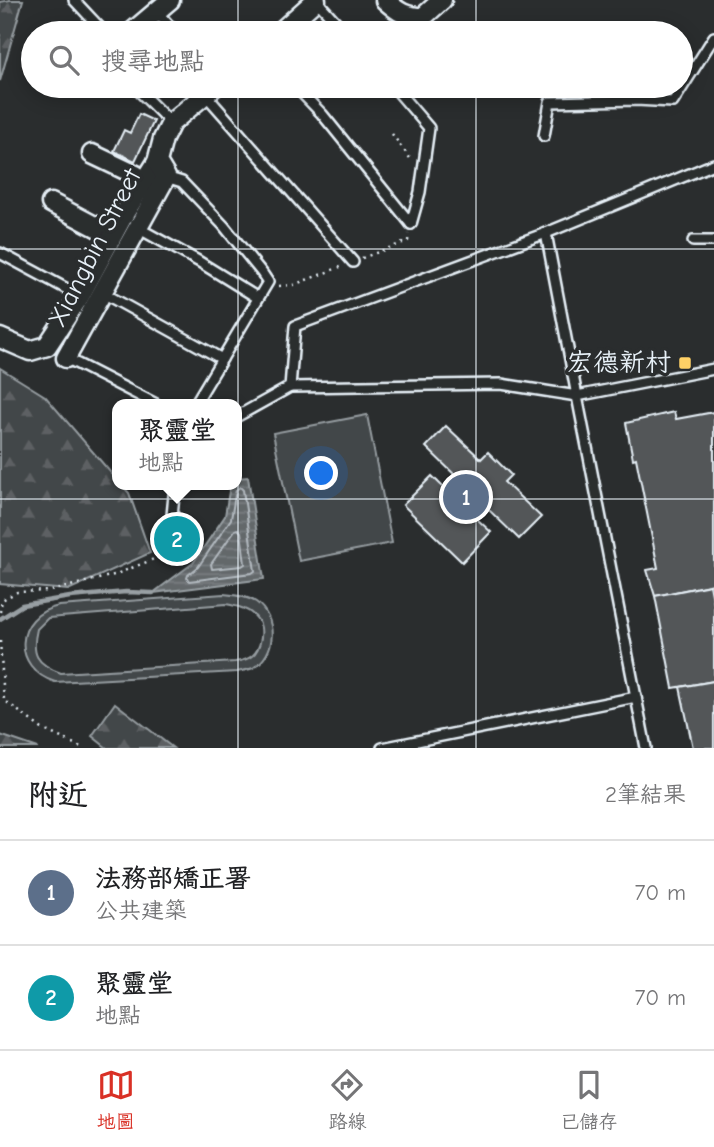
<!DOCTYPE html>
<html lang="zh-TW">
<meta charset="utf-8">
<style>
:root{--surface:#fff;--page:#f2f2f2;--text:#202124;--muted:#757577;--line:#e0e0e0;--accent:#d93025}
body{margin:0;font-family:"Comic Neue","LXGW WenKai TC",sans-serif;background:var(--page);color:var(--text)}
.you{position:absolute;left:322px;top:474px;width:24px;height:24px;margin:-18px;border:5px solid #fff;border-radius:50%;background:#1a73e8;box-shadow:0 0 0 10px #1a73e833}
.badge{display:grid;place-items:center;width:46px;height:46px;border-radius:50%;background:var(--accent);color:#fff;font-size:23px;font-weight:700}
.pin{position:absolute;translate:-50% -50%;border:4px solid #fff;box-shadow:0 2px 7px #0006}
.popup{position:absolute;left:112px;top:399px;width:130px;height:91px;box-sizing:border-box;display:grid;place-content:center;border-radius:14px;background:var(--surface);filter:drop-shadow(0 2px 5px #0005);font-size:23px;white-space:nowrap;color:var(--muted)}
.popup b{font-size:26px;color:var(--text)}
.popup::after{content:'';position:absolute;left:50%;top:100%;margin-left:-14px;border:14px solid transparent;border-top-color:var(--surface)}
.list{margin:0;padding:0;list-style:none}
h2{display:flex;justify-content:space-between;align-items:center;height:91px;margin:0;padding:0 28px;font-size:30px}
h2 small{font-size:23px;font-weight:400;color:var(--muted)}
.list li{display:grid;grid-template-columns:46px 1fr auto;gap:21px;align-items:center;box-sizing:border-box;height:105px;padding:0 28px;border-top:2px solid var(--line)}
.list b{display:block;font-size:26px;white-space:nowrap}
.list p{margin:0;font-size:23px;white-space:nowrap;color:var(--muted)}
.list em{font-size:23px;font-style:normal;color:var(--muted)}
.icon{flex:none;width:38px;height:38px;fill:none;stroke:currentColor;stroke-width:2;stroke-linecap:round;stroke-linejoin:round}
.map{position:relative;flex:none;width:714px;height:748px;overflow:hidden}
.search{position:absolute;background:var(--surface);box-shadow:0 4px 18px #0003;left:21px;right:21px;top:21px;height:77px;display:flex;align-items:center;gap:18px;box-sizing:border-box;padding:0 24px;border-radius:38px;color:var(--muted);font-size:26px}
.sheet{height:301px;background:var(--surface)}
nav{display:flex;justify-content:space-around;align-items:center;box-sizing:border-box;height:98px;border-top:2px solid var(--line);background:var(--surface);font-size:19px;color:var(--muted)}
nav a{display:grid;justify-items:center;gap:4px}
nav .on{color:var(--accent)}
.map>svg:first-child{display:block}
</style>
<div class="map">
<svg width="714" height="748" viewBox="0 0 714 748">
<defs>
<pattern id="forest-firs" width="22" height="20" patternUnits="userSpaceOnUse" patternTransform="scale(1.75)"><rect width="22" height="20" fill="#424648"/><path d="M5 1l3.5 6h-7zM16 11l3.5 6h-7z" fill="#5d6163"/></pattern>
<pattern id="water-rules" width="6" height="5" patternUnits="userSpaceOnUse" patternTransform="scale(1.75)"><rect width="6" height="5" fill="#63686b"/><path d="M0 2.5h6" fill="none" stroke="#797e81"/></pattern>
</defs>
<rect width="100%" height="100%" fill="#2a2d2e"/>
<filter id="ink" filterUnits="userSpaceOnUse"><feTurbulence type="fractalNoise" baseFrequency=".0143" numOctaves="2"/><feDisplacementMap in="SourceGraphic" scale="14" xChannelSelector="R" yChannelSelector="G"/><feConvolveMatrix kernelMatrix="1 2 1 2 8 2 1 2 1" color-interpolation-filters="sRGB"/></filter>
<g filter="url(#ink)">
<g fill="#424648" stroke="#959ca0" stroke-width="2" fill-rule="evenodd">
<path d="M 367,415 L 392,543 L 299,561 L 273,433 Z"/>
<path d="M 224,594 C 234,595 247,596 256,602 C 278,618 277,654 253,668 C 248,670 242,671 237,672 L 55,682 C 11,668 14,615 59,606 ZM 226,604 C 237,606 250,609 257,619 C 265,628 261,649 252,656 C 247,660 241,661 235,662 L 61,673 C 36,664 31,654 37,629 L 48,618 Z"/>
</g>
<g fill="url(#forest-firs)" stroke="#959ca0" stroke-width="2">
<path d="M 10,0 L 23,0 L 0,81 L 0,2 Z"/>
<path d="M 0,368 L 45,396 L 117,480 L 118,485 L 122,485 L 129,493 L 150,553 L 68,590 L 0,584 Z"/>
<path d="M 115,703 L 173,748 L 107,748 L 92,736 Z"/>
<path d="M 0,735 L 38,748 L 0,748 Z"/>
</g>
<path fill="url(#water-rules)" stroke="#989fa3" stroke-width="2" d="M 248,477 L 264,579 L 153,593 L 193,563 L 225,516 L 230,485 L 236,485 L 237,478 Z"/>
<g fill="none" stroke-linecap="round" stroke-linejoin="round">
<g stroke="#b3bac0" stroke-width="2">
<path d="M 240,487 L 243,490 L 255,571 L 252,573 L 189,581 L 187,578 L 188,575 L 198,567 L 231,519 L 236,490 Z"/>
<path d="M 238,529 L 241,532 L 245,564 L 242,566 L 212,569 L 211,564 L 235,530 Z"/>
</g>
<path stroke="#989fa3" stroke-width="4.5" d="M 0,619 L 22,605 L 70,597 L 126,592 L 153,593"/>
</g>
<g fill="#535759" stroke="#e8f1f8" stroke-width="2">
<path d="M 139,114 L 154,121 L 135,161 L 114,151 L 124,130 L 130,133 Z"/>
<path d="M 674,412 L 676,419 L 714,412 L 714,584 L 655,596 L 647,570 L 658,568 L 636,458 L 633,459 L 626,423 Z"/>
<path d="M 446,426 L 481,459 L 488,452 L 511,475 L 504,482 L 541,517 L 519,539 L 488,509 L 477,519 L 491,532 L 462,562 L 403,505 L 432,476 L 445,489 L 457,477 L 426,447 Z"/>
<path d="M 174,529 L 188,536 L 181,549 L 167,542 Z"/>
<path d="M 710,585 L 714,605 L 714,681 L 673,688 L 655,596 Z"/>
<path d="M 714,681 L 714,748 L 693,748 L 680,687 Z"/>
</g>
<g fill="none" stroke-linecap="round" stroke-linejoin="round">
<g stroke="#e8f1f8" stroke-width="14">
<g id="lane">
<path d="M 74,0 L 105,33"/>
<path d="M 316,0 L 346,33"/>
<path d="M 156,11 L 176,33"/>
<path d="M 136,86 L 138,90 L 171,123"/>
<path d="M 295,86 L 322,114 L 411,224"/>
<path d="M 393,86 L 429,128 L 420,192 L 411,224"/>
<path d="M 205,94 L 353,262"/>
<path d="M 544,136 L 550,102 L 636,100 L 673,102 L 714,37"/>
<path d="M 166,177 L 182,182 L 224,226 L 262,273 L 268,282 L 195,404"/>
<path d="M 138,228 L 198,261 L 258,298"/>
<path d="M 693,241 L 714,241"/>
<path d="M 0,253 L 80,296"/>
<path d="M 103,293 L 222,359"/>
<path d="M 66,358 L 156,404"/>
<path d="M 290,387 L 501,384 L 577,396 L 546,233"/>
<path d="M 236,417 L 290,387 L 295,326 L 546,233 L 714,164"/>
<path d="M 171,526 L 175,485"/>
<path d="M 382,748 L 636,697"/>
<path d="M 646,748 L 577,396 L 714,369"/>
</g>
</g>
<g stroke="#e8f1f8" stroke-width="23">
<g id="street">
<path d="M 385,0 C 398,12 406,17 423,17 L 442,0"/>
<path d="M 131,33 L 170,0"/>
<path d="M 279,33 L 316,0"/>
<path d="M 92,154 L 136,175"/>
<path d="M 51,203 L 104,231"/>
<path d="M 0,338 L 30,351 L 47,346 L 80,296 L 126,211 L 157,162"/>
<path d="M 66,358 L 166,177 L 157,162 L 163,139 L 171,123 L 215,86"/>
</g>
</g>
<g stroke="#e8f1f8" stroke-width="2.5" stroke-dasharray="2 5" stroke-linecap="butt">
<path d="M 392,134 L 412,161"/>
<path d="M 362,258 L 408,241 L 409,234"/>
<path d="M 279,286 L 293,285 L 343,266"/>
<path d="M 0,612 L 2,600 L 17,592 L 50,591 L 114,575 L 154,559 L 168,536"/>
<path d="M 0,641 L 4,700 L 42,729 L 83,748"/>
</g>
<use href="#lane" stroke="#2a2d2e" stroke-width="9"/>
<use href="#street" stroke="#2a2d2e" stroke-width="18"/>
</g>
</g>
<path fill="none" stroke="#e8f1f8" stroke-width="2" stroke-opacity="0.55" d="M 238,0 L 238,33M 476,0 L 476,33M 238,86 L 238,748M 476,86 L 476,748M 0,249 L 714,249M 0,499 L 714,499"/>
<rect fill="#ffd166" stroke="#2a2d2e" stroke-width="2.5" x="678" y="356" width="14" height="14" rx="3.5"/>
<g text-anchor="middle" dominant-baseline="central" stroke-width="7" stroke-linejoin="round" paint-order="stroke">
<g font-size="26" fill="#e8f1f8" stroke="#2a2d2e">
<text transform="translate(95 248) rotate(-63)">Xiangbin Street</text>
</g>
<g font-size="26" fill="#e8f1f8" stroke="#2a2d2e" text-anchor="end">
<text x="671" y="363">宏德新村</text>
</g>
</g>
</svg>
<div class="you"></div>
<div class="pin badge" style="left:466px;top:497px;background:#5c6f8a">1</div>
<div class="pin badge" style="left:177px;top:539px;background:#0f9aa8">2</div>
<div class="popup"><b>聚靈堂</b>地點</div>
<div class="search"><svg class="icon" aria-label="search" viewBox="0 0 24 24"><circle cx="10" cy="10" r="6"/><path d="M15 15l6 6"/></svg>搜尋地點</div>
</div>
<section class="sheet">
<h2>附近<small>2筆結果</small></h2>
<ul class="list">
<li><span class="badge" style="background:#5c6f8a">1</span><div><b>法務部矯正署</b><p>公共建築</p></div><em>70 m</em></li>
<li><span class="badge" style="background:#0f9aa8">2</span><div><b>聚靈堂</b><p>地點</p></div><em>70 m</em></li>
</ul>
</section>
<nav>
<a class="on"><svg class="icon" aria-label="map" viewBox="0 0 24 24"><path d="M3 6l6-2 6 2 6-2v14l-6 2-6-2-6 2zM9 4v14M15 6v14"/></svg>地圖</a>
<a><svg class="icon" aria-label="directions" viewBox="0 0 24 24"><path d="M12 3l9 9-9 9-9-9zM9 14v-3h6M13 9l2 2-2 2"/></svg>路線</a>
<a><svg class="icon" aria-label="saved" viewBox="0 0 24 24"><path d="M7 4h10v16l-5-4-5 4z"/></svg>已儲存</a>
</nav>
